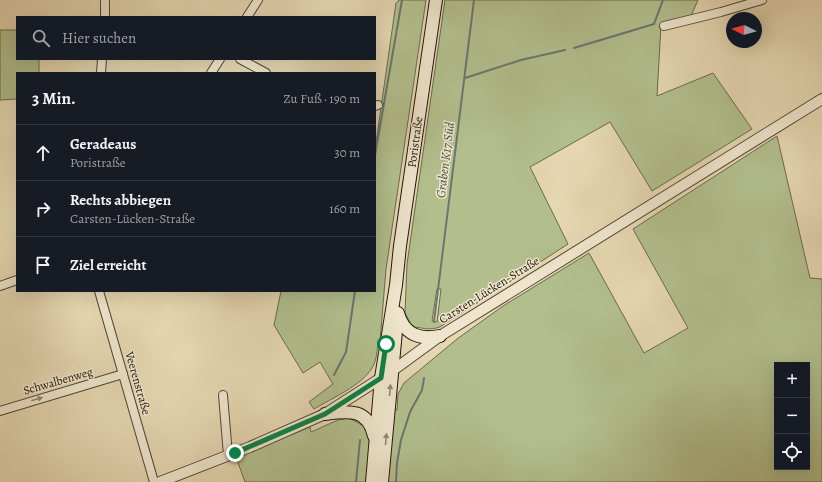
<!DOCTYPE html>
<html lang="de">
<meta charset="utf-8">
<style>
:root{--surface:#171b24;--page:#20242c;--text:#f1f3f6;--muted:#9ea1a6;--line:#363941}
body{margin:0;font-family:Alegreya,serif;background:var(--page);color:var(--text)}
.controls{position:absolute;right:12px;bottom:12px;display:grid;overflow:hidden;border-radius:0px;box-shadow:0 4px 16px #0002}
.controls button{width:36px;height:36px;display:grid;place-items:center;padding:0;border:0;border-bottom:1px solid var(--line);background:var(--surface);color:var(--text);font:20px sans-serif}
.compass{position:absolute;left:726px;top:12px;width:36px;height:36px;border-radius:50%;background:var(--surface);box-shadow:0 4px 16px #0002;rotate:275deg}
.stop{position:absolute;width:12px;height:12px;margin:-9px;border:3px solid #0b8043;border-radius:50%;background:#fff}
.stop.end{background:#0b8043;border-color:#fff;box-shadow:0 1px 4px #0008}
.list{margin:0;padding:0;list-style:none}
h2{display:flex;justify-content:space-between;align-items:center;height:52px;margin:0;padding:0 16px;font-size:17px}
h2 small{font-size:13px;font-weight:400;color:var(--muted)}
.list li{display:grid;grid-template-columns:26px 1fr auto;gap:12px;align-items:center;box-sizing:border-box;height:56px;padding:0 16px;border-top:1px solid var(--line)}
.list b{display:block;font-size:15px;white-space:nowrap}
.list p{margin:0;font-size:13px;white-space:nowrap;color:var(--muted)}
.list em{font-size:13px;font-style:normal;color:var(--muted)}
.icon{flex:none;width:22px;height:22px;fill:none;stroke:currentColor;stroke-width:2;stroke-linecap:round;stroke-linejoin:round}
.map{position:relative;flex:none;width:822px;height:482px;overflow:hidden}
.search{position:absolute;background:var(--surface);box-shadow:0 4px 16px #0002;left:16px;top:16px;width:360px;height:44px;display:flex;align-items:center;gap:10px;box-sizing:border-box;padding:0 14px;border-radius:0px;color:var(--muted);font-size:15px}
.panel{position:absolute;background:var(--surface);box-shadow:0 4px 16px #0002;left:16px;top:72px;width:360px;height:220px;border-radius:0px}
.map>svg:first-child{display:block}
</style>
<div class="map">
<svg width="822" height="482" viewBox="0 0 822 482">
<rect width="100%" height="100%" fill="#e5d7b1"/>
<filter id="stains"><feTurbulence type="fractalNoise" baseFrequency=".005" numOctaves="4"/><feColorMatrix values="0 0 0 0 .2 0 0 0 0 .09 0 0 0 0 .02 0 0 0 .5 -.17"/></filter>
<radialGradient id="worn" r=".72"><stop offset=".6" stop-color="#630" stop-opacity="0"/><stop offset="1" stop-color="#630" stop-opacity=".3"/></radialGradient>
<g fill="#b2bf8d" stroke="#696a4e" fill-rule="evenodd">
<path d="M 399,0 L 426,0 L 386,269 L 380,341 L 378,341 C 377,350 377,360 372,368 C 361,386 332,398 314,409 L 309,402 L 333,384 L 320,362 L 303,373 L 274,325 L 281,291 L 375,291 L 375,149 L 396,3 Z"/>
<path d="M 445,0 L 698,0 L 690,18 L 661,25 L 657,96 L 713,73 L 752,129 L 652,191 L 610,122 L 530,167 L 568,244 L 440,327 C 431,330 425,329 417,327 L 416,328 L 411,324 L 405,313 L 407,264 ZM 437,289 L 441,289 L 437,322 L 432,321 Z"/>
<path d="M 0,30 L 17,30 L 17,59 L 39,59 L 39,73 L 17,73 L 17,99 L 0,100 Z"/>
<path d="M 777,136 L 810,278 L 822,279 L 822,482 L 386,482 L 392,410 L 397,410 L 398,394 L 404,383 L 457,339 L 503,306 L 589,253 L 644,353 L 688,328 L 633,229 ZM 777,365 L 807,365 L 807,467 L 777,467 Z"/>
<path d="M 348,418 L 357,422 L 361,425 L 364,421 L 370,430 L 369,482 L 245,482 L 236,457 L 310,427 L 311,432 L 338,420 Z"/>
</g>
<g fill="none" stroke-linecap="round" stroke-linejoin="round">
<g stroke="#697672" stroke-width="2">
<path d="M 574,48 L 654,24 L 663,0"/>
<path d="M 465,78 L 521,60 L 565,50"/>
<path d="M 375,155 L 402,0"/>
<path d="M 434,322 L 474,0"/>
<path d="M 334,375 L 346,352 L 355,291"/>
<path d="M 356,482 L 360,440"/>
<path d="M 396,482 L 397,463 L 401,440 L 410,412 L 422,390 L 424,378"/>
</g>
<g stroke="#514637" stroke-width="10">
<g id="minor">
<path d="M 105,17 L 105,0"/>
<path d="M 247,17 L 258,0"/>
<path d="M 664,26 L 721,12 L 762,0"/>
<path d="M 240,59 L 266,73"/>
<path d="M 101,73 L 102,59"/>
<path d="M 211,73 L 220,59"/>
<path d="M 375,106 L 378,105"/>
<path d="M 0,286 L 17,280"/>
<path d="M 99,291 L 154,482"/>
<path d="M 223,395 L 228,455"/>
<path d="M 0,411 L 123,374"/>
</g>
</g>
<g stroke="#514637" stroke-width="12">
<path id="tertiary" d="M 160,482 L 250,447 L 325,414 L 392,371 L 440,336 L 822,99"/>
</g>
<g stroke="#20150e" stroke-width="14">
<g id="secondary">
<path d="M 398,313 C 404,335 420,340 440,336"/>
<path d="M 325,414 C 349,411 368,408 374,436"/>
<path d="M 372,482 L 381,378 L 396,285 L 400,246 L 436,0"/>
<path d="M 382,482 L 397,320"/>
</g>
</g>
<use href="#minor" stroke="#eee5cc" stroke-width="8"/>
<use href="#tertiary" stroke="#eee5cc" stroke-width="10"/>
<use href="#secondary" stroke="#eee5cc" stroke-width="12"/>
</g>
<defs><path id="oneway-solid" d="M-6-.8H1V-3.2L6.5 0L1 3.2V.8H-6Z"/></defs>
<g fill="#918776">
<use href="#oneway-solid" transform="translate(390 390) rotate(-85)"/>
<use href="#oneway-solid" transform="translate(37 399) rotate(-16)"/>
<use href="#oneway-solid" transform="translate(386 439) rotate(-85)"/>
</g>
<g fill="none" stroke-linecap="round" stroke-linejoin="round">
<path stroke="#0b8043" stroke-width="5" d="M 235,453 L 325,414 L 381,378 L 386,344"/>
</g>
<g text-anchor="middle" dominant-baseline="central" stroke-width="3" stroke-linejoin="round" paint-order="stroke">
<g font-size="12" fill="#20150e" stroke="#eee5cc">
<text transform="translate(415 142) rotate(-82)">Poristraße</text>
<text transform="translate(489 290) rotate(-32)">Carsten-Lücken-Straße</text>
<text transform="translate(58 381) rotate(-16)">Schwalbenweg</text>
<text transform="translate(138 383) rotate(74)">Veerenstraße</text>
</g>
<g font-size="13" font-style="italic" fill="#4a4e48" stroke="#eee5cc">
<text transform="translate(445 160) rotate(-83)">Graben K17 Süd</text>
</g>
</g>
<rect width="100%" height="100%" filter="url(#stains)"/>
<rect width="100%" height="100%" fill="url(#worn)"/>
</svg>
<div class="controls">
<button>+</button>
<button>−</button>
<button><svg class="icon" aria-label="locate" viewBox="0 0 24 24"><circle cx="12" cy="12" r="6"/><path d="M12 2v4M12 18v4M2 12h4M18 12h4"/></svg></button>
</div>
<svg class="compass" viewBox="-18 -18 36 36"><path d="M0-13l5 13h-10z" fill="#e53935"/><path d="M0 13l5-13h-10z" fill="#9ea1a6"/></svg>
<div class="stop" style="left:386px;top:344px"></div>
<div class="stop end" style="left:235px;top:453px"></div>
<div class="search"><svg class="icon" aria-label="search" viewBox="0 0 24 24"><circle cx="10" cy="10" r="6"/><path d="M15 15l6 6"/></svg>Hier suchen</div>
<section class="panel">
<h2>3 Min.<small>Zu Fuß · 190 m</small></h2>
<ul class="list">
<li><svg class="icon" aria-label="ahead" viewBox="0 0 24 24"><path d="M12 20V5M6 11l6-6 6 6"/></svg><div><b>Geradeaus</b><p>Poristraße</p></div><em>30 m</em></li>
<li><svg class="icon" aria-label="right" viewBox="0 0 24 24"><path d="M7 20v-9h11M14 6l5 5-5 5"/></svg><div><b>Rechts abbiegen</b><p>Carsten-Lücken-Straße</p></div><em>160 m</em></li>
<li><svg class="icon" aria-label="arrive" viewBox="0 0 24 24"><path d="M6 21V4h12l-3 4 3 4H6"/></svg><div><b>Ziel erreicht</b></div></li>
</ul>
</section>
</div>
